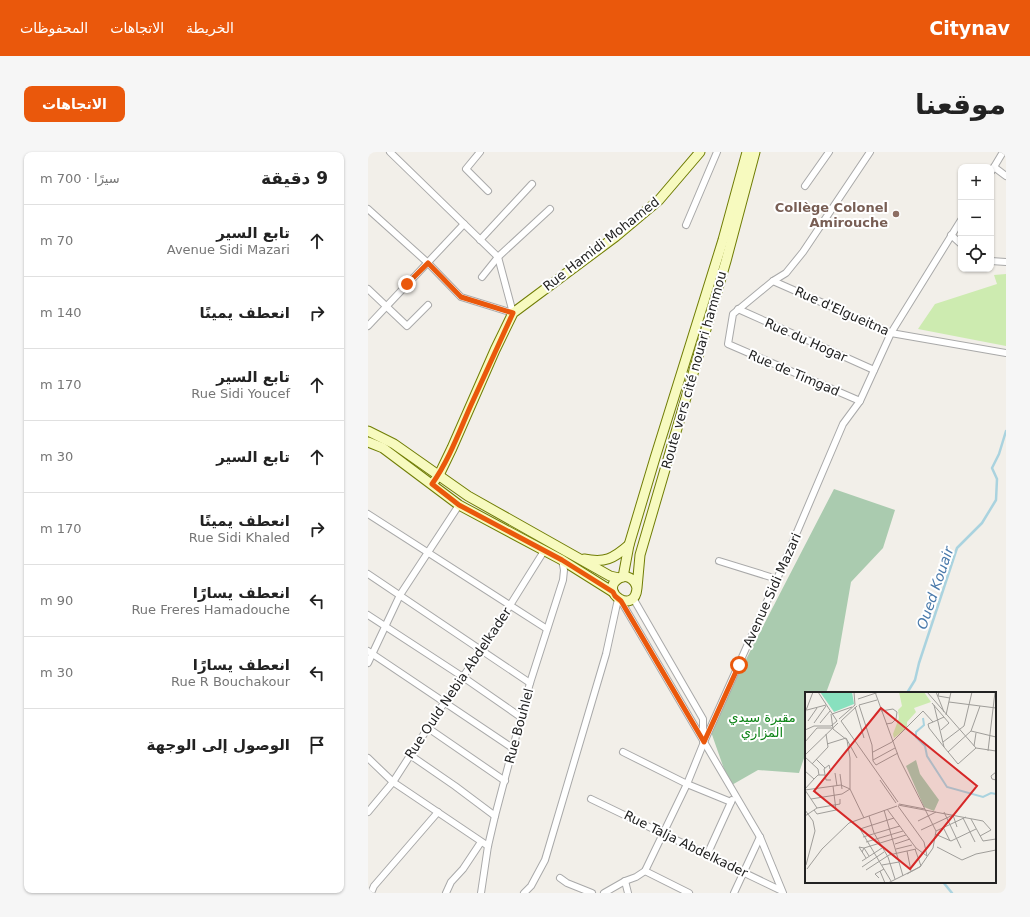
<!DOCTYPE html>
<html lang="ar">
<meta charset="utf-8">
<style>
:root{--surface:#fff;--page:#f6f6f6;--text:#222;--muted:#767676;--line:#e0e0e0;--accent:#ea580c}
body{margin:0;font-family:"DejaVu Sans",Vazirmatn,sans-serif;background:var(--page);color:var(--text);direction:rtl}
.controls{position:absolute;right:12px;top:12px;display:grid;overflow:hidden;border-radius:8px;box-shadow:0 1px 3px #0004}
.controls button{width:36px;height:36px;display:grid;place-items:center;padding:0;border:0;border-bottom:1px solid var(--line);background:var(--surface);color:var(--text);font:20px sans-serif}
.stop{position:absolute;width:12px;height:12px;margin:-9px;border:3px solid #ea580c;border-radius:50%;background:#fff}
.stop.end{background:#ea580c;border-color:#fff;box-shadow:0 1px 4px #0008}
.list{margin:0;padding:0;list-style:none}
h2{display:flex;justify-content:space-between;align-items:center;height:52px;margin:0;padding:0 16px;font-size:17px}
h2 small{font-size:13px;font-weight:400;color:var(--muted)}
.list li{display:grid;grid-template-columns:26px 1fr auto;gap:12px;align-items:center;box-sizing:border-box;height:72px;padding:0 16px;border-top:1px solid var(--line)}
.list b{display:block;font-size:15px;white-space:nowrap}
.list p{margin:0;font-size:13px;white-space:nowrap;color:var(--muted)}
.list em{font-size:13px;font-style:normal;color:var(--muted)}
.icon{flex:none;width:22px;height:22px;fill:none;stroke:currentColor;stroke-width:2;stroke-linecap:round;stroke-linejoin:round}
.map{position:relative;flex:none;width:638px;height:741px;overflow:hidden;direction:ltr;border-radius:8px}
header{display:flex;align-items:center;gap:24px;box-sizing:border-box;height:56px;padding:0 20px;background:var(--accent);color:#fff}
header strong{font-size:19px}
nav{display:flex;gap:22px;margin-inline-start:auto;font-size:14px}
.intro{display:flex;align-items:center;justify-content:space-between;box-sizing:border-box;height:96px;padding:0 24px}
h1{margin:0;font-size:28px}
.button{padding:10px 18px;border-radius:8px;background:var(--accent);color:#fff;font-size:14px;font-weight:700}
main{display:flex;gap:24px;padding:0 24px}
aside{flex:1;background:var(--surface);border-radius:8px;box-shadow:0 1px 3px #0004}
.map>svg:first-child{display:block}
</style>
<header>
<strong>Citynav</strong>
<nav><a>الخريطة</a><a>الاتجاهات</a><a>المحفوظات</a></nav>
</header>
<div class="intro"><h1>موقعنا</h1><a class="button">الاتجاهات</a></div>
<main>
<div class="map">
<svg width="638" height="741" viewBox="0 0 638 741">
<rect width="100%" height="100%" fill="#f2efe9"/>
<path fill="#cdebb0" d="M 638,122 L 638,194 L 550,177 L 567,152 L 629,132 L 626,123 Z"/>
<path fill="#aacbaf" d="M 466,337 L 527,358 L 515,396 L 483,430 L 469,511 L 458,541 L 438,541 L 438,600 L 431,621 L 390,618 L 362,634 L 342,577 Z"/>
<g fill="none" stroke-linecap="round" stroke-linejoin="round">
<g stroke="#aad3df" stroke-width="2.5">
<path d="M 539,541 L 547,528 L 551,511 L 589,396 L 614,371 L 628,348 L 629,327 L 624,316 L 631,302 L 638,279"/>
<path d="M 575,730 L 584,741"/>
</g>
<g stroke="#a9a9a9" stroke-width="8">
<g id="street">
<path d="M 22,0 L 130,105 L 145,161"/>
<path d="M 112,0 L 98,17 L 120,39"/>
<path d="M 626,15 L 638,24"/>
<path d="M 623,20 L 635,0"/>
<path d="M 437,34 L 461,0"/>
<path d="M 0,57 L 60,111 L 93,145 L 145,161"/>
<path d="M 318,73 L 349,0"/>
<path d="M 583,83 L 593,92"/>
<path d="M 112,88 L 164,32"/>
<path d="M 623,109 L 638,110"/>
<path d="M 114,125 L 130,105 L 182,57"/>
<path d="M 405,129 L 523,181 L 638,201"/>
<path d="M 0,137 L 39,174 L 60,153"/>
<path d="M 370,157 L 506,218"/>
<path d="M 0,174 L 96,72"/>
<path d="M 492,249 L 360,192 L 365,162 L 405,129 L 418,121 L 435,100 L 502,0"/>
<path d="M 0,362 L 179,477"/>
<path d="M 351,409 L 409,427"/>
<path d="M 0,422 L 162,531"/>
<path d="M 265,446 L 335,567 L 335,589"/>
<path d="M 253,449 L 392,685 L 415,741"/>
<path d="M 0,463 L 95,525 L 154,566"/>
<path d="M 0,499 L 146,597"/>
<path d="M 0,511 L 32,443 L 91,353"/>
<path d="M 60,576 L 137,629"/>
<path d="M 255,600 L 319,632 L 363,650"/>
<path d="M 42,603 L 87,634 L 127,664"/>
<path d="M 0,606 L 25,630 L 120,694"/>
<path d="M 223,647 L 412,738"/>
<path d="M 0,660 L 25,630 L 76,551 L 114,498 L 176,399"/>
<path d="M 339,703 L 364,648"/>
<path d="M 277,719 L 321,741"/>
<path d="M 192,726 L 199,731 L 224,741"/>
<path d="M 257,729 L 260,741"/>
<path d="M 3,741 L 6,734 L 70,660"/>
<path d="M 78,741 L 83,730 L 95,717 L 113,690"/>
<path d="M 113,741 L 120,694 L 127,664 L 162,531 L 195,428 L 196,418 L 194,408"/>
<path d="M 156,741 L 163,734 L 177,708 L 238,502 L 250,447"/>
<path d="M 236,741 L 257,729 L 268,725 L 277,719 L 319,632 L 336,590 L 409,427 L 475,272 L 492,249 L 523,181 L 593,68"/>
<path d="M 366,741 L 392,685"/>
</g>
</g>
<g stroke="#707d05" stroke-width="11">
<g id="secondary">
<path d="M 0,279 L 26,292 L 100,344 L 242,424 L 251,426"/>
<path d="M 0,290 L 15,296 L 91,353 L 194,408 L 245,440"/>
<path d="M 64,332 L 71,323 L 84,296 L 127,198 L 145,161 L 247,85 L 291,48 L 332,0"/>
<path d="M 216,407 C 237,411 245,407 261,393"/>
<path d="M 255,425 L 261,393 L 287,306 L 355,88 L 379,0"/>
<path d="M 269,436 C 267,427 258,421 250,427 C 231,440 267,464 269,436 L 272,403 L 358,109 L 387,0"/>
</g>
</g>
<use href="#street" stroke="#fff" stroke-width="6"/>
<use href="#secondary" stroke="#f7fabf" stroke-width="9"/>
</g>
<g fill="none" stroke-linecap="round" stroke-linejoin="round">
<path stroke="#ea580c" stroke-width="5" d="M 39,132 L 60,111 L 93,145 L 145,161 C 131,191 117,222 103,253 C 91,280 81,308 64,332 L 91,353 L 194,408 L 245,440 L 247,444 L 253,449 L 336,590 L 371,513"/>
</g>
<circle fill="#8d6e63" stroke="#fff" stroke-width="1.5" cx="528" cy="62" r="4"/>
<g text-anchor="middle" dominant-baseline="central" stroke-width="4" stroke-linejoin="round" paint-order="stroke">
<g font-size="13" font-weight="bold" fill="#785e54" stroke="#fff" text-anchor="end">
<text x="520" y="55">Collège Colonel<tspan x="520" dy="15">Amirouche</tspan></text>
</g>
<g font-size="13" fill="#222" stroke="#fff">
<text transform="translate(233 92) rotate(-38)">Rue Hamidi Mohamed</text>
<text transform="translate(474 159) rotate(24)">Rue d'Elgueitna</text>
<text transform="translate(438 188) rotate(24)">Rue du Hogar</text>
<text transform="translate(326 218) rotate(-74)">Route vers cité nouari hammou</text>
<text transform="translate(426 221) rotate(23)">Rue de Timgad</text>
<text transform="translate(404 438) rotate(-66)">Avenue Sidi Mazari</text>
<text transform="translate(90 531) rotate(-56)">Rue Ould Nebia Abdelkader</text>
<text transform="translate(151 574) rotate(-75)">Rue Bouhlel</text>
<text transform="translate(318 692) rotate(26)">Rue Talja Abdelkader</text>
</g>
<g font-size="13" fill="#0c8416" stroke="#fff">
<text x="394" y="565">مقبرة سيدي<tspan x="394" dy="15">المزاري</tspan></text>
</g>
<g font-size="14" font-style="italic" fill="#4a7aab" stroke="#fff">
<text transform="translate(567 436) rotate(-71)">Oued Kouair</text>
</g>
</g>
<g transform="translate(437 540)">
<rect width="191" height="191" fill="#f2efe9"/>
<path d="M 94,0 L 119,0 L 126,10 L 109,16 L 111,20 L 102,30 L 102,36 L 89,46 L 88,42 L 94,26 L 93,18 L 97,14 Z" fill="#cdebb0"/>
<path d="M 111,68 L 115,82 L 134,108 L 129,119 L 119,115 L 101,74 Z" fill="#aacbaf"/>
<path d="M 15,0 L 47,0 L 49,12 L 29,20 Z" fill="#88e0be"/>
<path fill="none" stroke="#aad3df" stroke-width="2" d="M 118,26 L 119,33 L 111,40 L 111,45 L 120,54 L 122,64 L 142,95 L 178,105 L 186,101 L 191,102"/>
<path fill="none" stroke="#9f9d99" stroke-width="1" d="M 13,0 L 32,29M 70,0 L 94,66 L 131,139 L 128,156 L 115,175 L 83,191M 122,0 L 171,56 L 191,59M 131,0 L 139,20M 134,0 L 133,4 L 145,6M 53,7 L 74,0M 144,10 L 191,16M 127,11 L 144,31 L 136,38M 54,13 L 67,53 L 68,69 L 71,73 L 93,61M 54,13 L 72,8M 129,13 L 139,55 L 153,72 L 171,56M 50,15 L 59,46M 2,18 L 21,13M 76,19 L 88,17 L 92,20 L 91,27 L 87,31 L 81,32M 0,21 L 8,0M 26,22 L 28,37 L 42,48 L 45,66 L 45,97 L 59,126M 27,22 L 47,15M 141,23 L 146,0M 34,27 L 50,13 L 49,0M 3,29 L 12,16M 36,29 L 52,14M 36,29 L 93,110M 128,30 L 139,25M 9,31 L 21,14M 15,31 L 25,19M 0,38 L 9,34 L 26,34 L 32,29M 166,39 L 191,45M 0,50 L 12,36 L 27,36M 138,50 L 159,34 L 167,0M 22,52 L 41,46 L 52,66M 169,54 L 171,41M 183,59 L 190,0M 68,60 L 87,50 L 118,19 L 128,30 L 123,32 L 124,36 L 139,55M 143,60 L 166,39 L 175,14M 0,63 L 33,31M 0,65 L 13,77 L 14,83M 11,67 L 20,76M 68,68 L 90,56M 7,72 L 23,55 L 21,42M 25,77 L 24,73 L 19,77 L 21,88 L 26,88M 0,79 L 9,87 L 0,97M 191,80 L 186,84 L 187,87 L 191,88M 30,81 L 32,94M 35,82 L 37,97M 9,87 L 13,83 L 20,83M 75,88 L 91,111M 0,98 L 36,93 L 45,97M 0,98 L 12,116M 6,107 L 37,102 L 45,97M 94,112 L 120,117M 93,113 L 178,129 L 186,138 L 175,144M 93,114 L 119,150 L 122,164M 82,117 L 111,156 L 122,164M 0,118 L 8,129 L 10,139 L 1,173M 9,118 L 12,122 L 31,118 L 28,94M 79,118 L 98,184M 139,120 L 156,156M 0,124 L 12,116 L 35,112 L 35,107M 64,124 L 69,141 L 83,165 L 90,187M 158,126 L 170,150M 166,127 L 178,149 L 191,147M 113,129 L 131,120M 138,135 L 145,149M 116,138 L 148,123 L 152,135M 131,139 L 161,125M 130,142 L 146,149 L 171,137M 58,145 L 95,134M 61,150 L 98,139M 90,152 L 105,147M 132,155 L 157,168 L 171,162 L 191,158M 91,157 L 107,153M 102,159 L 106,179M 57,160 L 59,156 L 54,155 L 61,166M 64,164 L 59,156 L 101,143M 57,169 L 77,156M 77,173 L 94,170M 57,175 L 79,160M 2,177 L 17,157 L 44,131 L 92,114M 61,178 L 84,163 L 111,157M 75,179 L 80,191M 102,182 L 116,174 L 110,157M 74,186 L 70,182 L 79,177M 86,189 L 55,137 L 89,126"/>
<path fill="#d62828" fill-opacity="0.15" stroke="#d62828" stroke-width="2" d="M 76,16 L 172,94 L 105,177 L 9,99 Z"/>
<rect width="191" height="191" fill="none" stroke="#222" stroke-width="2"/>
</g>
</svg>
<div class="controls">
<button>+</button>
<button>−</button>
<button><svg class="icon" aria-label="locate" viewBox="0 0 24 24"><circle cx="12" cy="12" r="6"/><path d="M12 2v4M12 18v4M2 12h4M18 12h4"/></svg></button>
</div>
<div class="stop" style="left:371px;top:513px"></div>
<div class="stop end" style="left:39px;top:132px"></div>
</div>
<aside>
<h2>9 دقيقة<small>سيرًا · 700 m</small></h2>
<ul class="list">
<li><svg class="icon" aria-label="ahead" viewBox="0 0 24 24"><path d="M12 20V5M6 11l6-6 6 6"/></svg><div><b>تابع السير</b><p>Avenue Sidi Mazari</p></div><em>70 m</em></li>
<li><svg class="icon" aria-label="right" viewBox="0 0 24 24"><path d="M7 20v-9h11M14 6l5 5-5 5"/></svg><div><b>انعطف يمينًا</b></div><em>140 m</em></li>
<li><svg class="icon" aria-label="ahead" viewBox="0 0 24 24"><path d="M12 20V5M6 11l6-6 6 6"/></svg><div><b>تابع السير</b><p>Rue Sidi Youcef</p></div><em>170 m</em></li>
<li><svg class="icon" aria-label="ahead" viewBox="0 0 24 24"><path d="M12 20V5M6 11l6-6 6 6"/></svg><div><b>تابع السير</b></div><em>30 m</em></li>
<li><svg class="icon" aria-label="right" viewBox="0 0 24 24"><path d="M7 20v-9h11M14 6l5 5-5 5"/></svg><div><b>انعطف يمينًا</b><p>Rue Sidi Khaled</p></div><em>170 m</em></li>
<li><svg class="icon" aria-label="left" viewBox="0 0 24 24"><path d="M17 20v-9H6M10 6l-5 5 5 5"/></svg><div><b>انعطف يسارًا</b><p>Rue Freres Hamadouche</p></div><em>90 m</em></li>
<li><svg class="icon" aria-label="left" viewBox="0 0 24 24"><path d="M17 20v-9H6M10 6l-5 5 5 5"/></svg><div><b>انعطف يسارًا</b><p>Rue R Bouchakour</p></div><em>30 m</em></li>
<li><svg class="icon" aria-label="arrive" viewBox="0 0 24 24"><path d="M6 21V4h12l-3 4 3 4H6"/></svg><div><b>الوصول إلى الوجهة</b></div></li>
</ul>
</aside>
</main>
